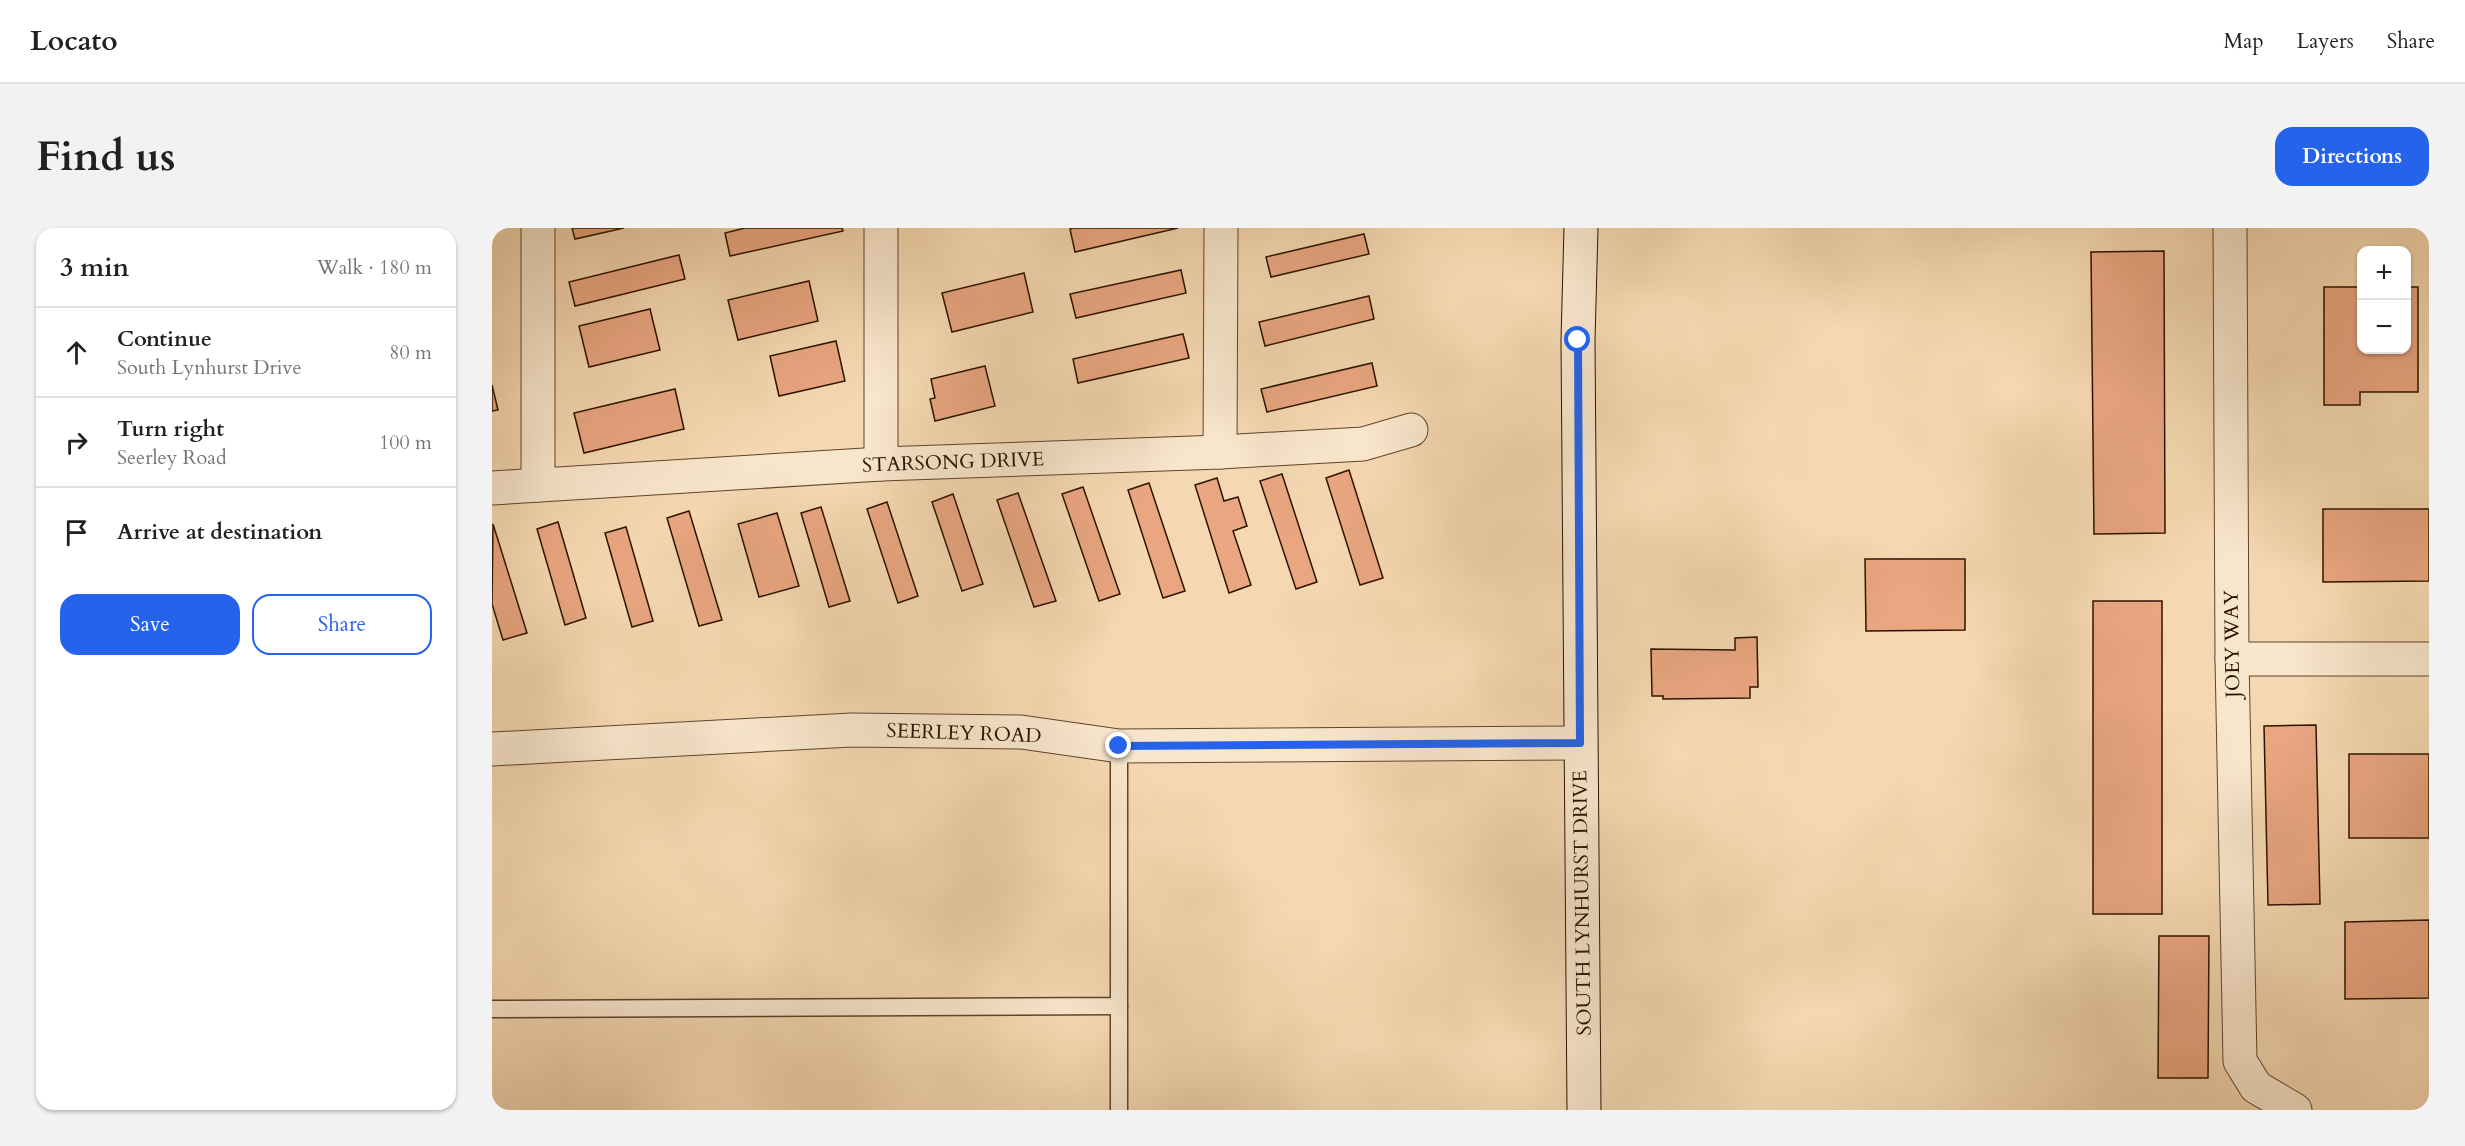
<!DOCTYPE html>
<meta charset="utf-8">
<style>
:root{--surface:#fff;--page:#f2f2f2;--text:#202124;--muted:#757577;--line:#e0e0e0;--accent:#2563eb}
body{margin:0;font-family:Cardo,serif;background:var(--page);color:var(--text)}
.controls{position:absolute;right:18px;top:18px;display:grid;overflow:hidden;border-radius:12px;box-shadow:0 2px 4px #0004}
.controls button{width:54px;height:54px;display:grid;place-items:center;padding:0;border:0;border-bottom:2px solid var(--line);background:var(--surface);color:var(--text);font:30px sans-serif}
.stop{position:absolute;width:18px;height:18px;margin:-14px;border:4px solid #2563eb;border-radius:50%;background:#fff}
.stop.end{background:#2563eb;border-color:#fff;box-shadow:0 2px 6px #0008}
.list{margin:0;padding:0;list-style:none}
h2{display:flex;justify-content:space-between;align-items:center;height:78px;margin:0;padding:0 24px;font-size:26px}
h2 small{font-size:20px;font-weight:400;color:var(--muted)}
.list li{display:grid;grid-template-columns:39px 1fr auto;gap:18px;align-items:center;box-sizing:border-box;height:90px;padding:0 24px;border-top:2px solid var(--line)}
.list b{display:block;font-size:22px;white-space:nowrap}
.list p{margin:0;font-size:20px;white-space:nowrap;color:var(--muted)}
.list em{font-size:20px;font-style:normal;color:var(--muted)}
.actions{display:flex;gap:12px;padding:18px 24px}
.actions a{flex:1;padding:14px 0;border:2px solid var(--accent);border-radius:18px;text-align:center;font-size:21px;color:var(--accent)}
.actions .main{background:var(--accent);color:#fff}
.icon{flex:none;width:33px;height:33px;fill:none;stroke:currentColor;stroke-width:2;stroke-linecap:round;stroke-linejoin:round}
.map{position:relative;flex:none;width:1937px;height:882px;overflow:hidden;border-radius:18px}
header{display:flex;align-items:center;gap:36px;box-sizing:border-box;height:84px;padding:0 30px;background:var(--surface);border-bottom:2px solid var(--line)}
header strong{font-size:28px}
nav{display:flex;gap:33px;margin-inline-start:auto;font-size:21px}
.intro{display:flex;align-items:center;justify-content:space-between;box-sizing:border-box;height:144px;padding:0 36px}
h1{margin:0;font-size:42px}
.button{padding:15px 27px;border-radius:18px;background:var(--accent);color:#fff;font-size:21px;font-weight:700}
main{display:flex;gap:36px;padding:0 36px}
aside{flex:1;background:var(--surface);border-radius:18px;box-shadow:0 2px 4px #0004}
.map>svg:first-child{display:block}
</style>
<header>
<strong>Locato</strong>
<nav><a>Map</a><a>Layers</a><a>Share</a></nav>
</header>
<div class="intro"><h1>Find us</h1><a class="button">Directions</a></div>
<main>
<aside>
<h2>3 min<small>Walk · 180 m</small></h2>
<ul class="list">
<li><svg class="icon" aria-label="ahead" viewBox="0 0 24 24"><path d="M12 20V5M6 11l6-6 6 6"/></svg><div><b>Continue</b><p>South Lynhurst Drive</p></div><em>80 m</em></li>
<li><svg class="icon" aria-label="right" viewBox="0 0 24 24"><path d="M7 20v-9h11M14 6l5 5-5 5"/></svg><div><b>Turn right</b><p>Seerley Road</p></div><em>100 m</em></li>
<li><svg class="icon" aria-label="arrive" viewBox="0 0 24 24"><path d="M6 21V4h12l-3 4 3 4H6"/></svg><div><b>Arrive at destination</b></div></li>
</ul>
<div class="actions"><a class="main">Save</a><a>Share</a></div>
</aside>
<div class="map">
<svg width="1937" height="882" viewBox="0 0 1937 882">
<rect width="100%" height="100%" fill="#f5d8b1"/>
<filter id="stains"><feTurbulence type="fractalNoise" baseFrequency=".00333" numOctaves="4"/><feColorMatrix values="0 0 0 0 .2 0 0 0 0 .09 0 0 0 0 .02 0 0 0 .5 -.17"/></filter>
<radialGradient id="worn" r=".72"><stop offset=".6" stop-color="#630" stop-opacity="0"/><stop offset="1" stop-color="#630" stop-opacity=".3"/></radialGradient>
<g fill="#e9a681" stroke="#2c1300" stroke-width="1.5">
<path d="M 80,0 L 132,0 L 83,11 Z"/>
<path d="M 253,0 L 350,0 L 351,3 L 238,28 L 233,5 Z"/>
<path d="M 581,0 L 686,0 L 583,24 L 578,1 Z"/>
<path d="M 872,6 L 877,26 L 779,49 L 774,29 Z"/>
<path d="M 1672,23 L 1673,305 L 1602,306 L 1599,24 Z"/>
<path d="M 187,27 L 193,51 L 83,78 L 77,54 Z"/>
<path d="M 689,42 L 694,65 L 584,90 L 578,66 Z"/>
<path d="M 532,45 L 541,84 L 460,104 L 450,65 Z"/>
<path d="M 317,53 L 326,93 L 246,112 L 236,72 Z"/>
<path d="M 1832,59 L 1870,59 L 1870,122 L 1914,122 L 1914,59 L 1926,59 L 1926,164 L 1868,164 L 1868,177 L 1832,177 Z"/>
<path d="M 877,68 L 882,91 L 773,118 L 767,94 Z"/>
<path d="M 158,81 L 168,122 L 97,139 L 87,98 Z"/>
<path d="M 691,106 L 697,130 L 586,155 L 581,131 Z"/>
<path d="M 344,113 L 353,153 L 287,168 L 278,128 Z"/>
<path d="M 880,135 L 885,158 L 775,184 L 769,161 Z"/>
<path d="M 493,138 L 503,178 L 443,193 L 438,171 L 443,170 L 439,151 Z"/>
<path d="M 0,157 L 6,182 L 0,183 Z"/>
<path d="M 183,161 L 192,201 L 92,225 L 82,185 Z"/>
<path d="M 857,242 L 891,350 L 868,357 L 834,250 Z"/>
<path d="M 790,246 L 825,354 L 804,361 L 768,253 Z"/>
<path d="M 725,250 L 732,273 L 746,269 L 755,298 L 741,303 L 759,357 L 737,365 L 703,257 Z"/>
<path d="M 657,255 L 693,363 L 671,370 L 636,262 Z"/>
<path d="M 591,259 L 628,366 L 607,373 L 570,266 Z"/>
<path d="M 526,265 L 564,373 L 542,379 L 505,272 Z"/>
<path d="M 461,266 L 491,356 L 470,363 L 440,274 Z"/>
<path d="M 395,274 L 426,368 L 406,375 L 375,281 Z"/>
<path d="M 329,279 L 358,373 L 337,379 L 309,285 Z"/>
<path d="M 1831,281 L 1937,281 L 1937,353 L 1831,354 Z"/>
<path d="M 197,283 L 230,392 L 207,398 L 175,290 Z"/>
<path d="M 285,285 L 307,358 L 267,369 L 246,296 Z"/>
<path d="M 66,294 L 94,390 L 73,397 L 45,301 Z"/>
<path d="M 1,296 L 35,405 L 11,412 L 0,376 Z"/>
<path d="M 134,299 L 161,393 L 140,399 L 113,305 Z"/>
<path d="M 1373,331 L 1473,331 L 1473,402 L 1374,403 Z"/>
<rect x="1601" y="373" width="69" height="313"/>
<path d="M 1265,409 L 1266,459 L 1258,459 L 1258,470 L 1171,471 L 1171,468 L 1160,468 L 1159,421 L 1243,422 L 1243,410 Z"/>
<path d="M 1824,497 L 1828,676 L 1776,677 L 1772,498 Z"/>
<rect x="1857" y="526" width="80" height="84"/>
<path d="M 1937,692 L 1937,770 L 1853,771 L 1853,694 Z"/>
<path d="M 1667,708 L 1717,708 L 1716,850 L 1666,850 Z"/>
</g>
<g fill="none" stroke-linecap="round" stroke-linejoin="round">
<g stroke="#5e442c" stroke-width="19">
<g id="lane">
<path d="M 627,778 L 627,882"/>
<path d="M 0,781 L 627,778 L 627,518"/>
</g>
</g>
<g stroke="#5e442c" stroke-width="35">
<g id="street">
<path d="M 46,0 L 46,257"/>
<path d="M 389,0 L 389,236"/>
<path d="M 1738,0 L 1740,431 L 1748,833 L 1764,859 L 1803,882"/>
<path d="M 728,224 L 729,0"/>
<path d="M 0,260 L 389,236 L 728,224 L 871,216 L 919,202"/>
<path d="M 1740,431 L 1937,431"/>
<path d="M 0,521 L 360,502 L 529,504 L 627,518 L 1088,515"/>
</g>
</g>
<g stroke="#2c1300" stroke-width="35">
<path id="secondary" d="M 1089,0 L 1086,112 L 1092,882"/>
</g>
<use href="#lane" stroke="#f8e6cc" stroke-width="16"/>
<use href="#street" stroke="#f8e6cc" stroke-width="33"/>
<use href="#secondary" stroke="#f8e6cc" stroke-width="33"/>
</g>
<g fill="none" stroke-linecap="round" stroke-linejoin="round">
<path stroke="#2563eb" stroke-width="8" d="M 627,518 L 1088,515 L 1086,112"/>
</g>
<g text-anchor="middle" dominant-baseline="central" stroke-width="4.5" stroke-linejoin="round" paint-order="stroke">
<g font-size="20" fill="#2c1300" stroke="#f8e6cc">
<text transform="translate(461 234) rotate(-2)">STARSONG DRIVE</text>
<text transform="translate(1740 416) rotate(-91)">JOEY WAY</text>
<text transform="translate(472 505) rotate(2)">SEERLEY ROAD</text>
<text transform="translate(1090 675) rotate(-91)">SOUTH LYNHURST DRIVE</text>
</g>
</g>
<rect width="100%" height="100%" filter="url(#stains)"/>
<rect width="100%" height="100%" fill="url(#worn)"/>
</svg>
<div class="controls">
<button>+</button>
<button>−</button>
</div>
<div class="stop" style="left:1086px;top:112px"></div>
<div class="stop end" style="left:627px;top:518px"></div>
</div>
</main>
